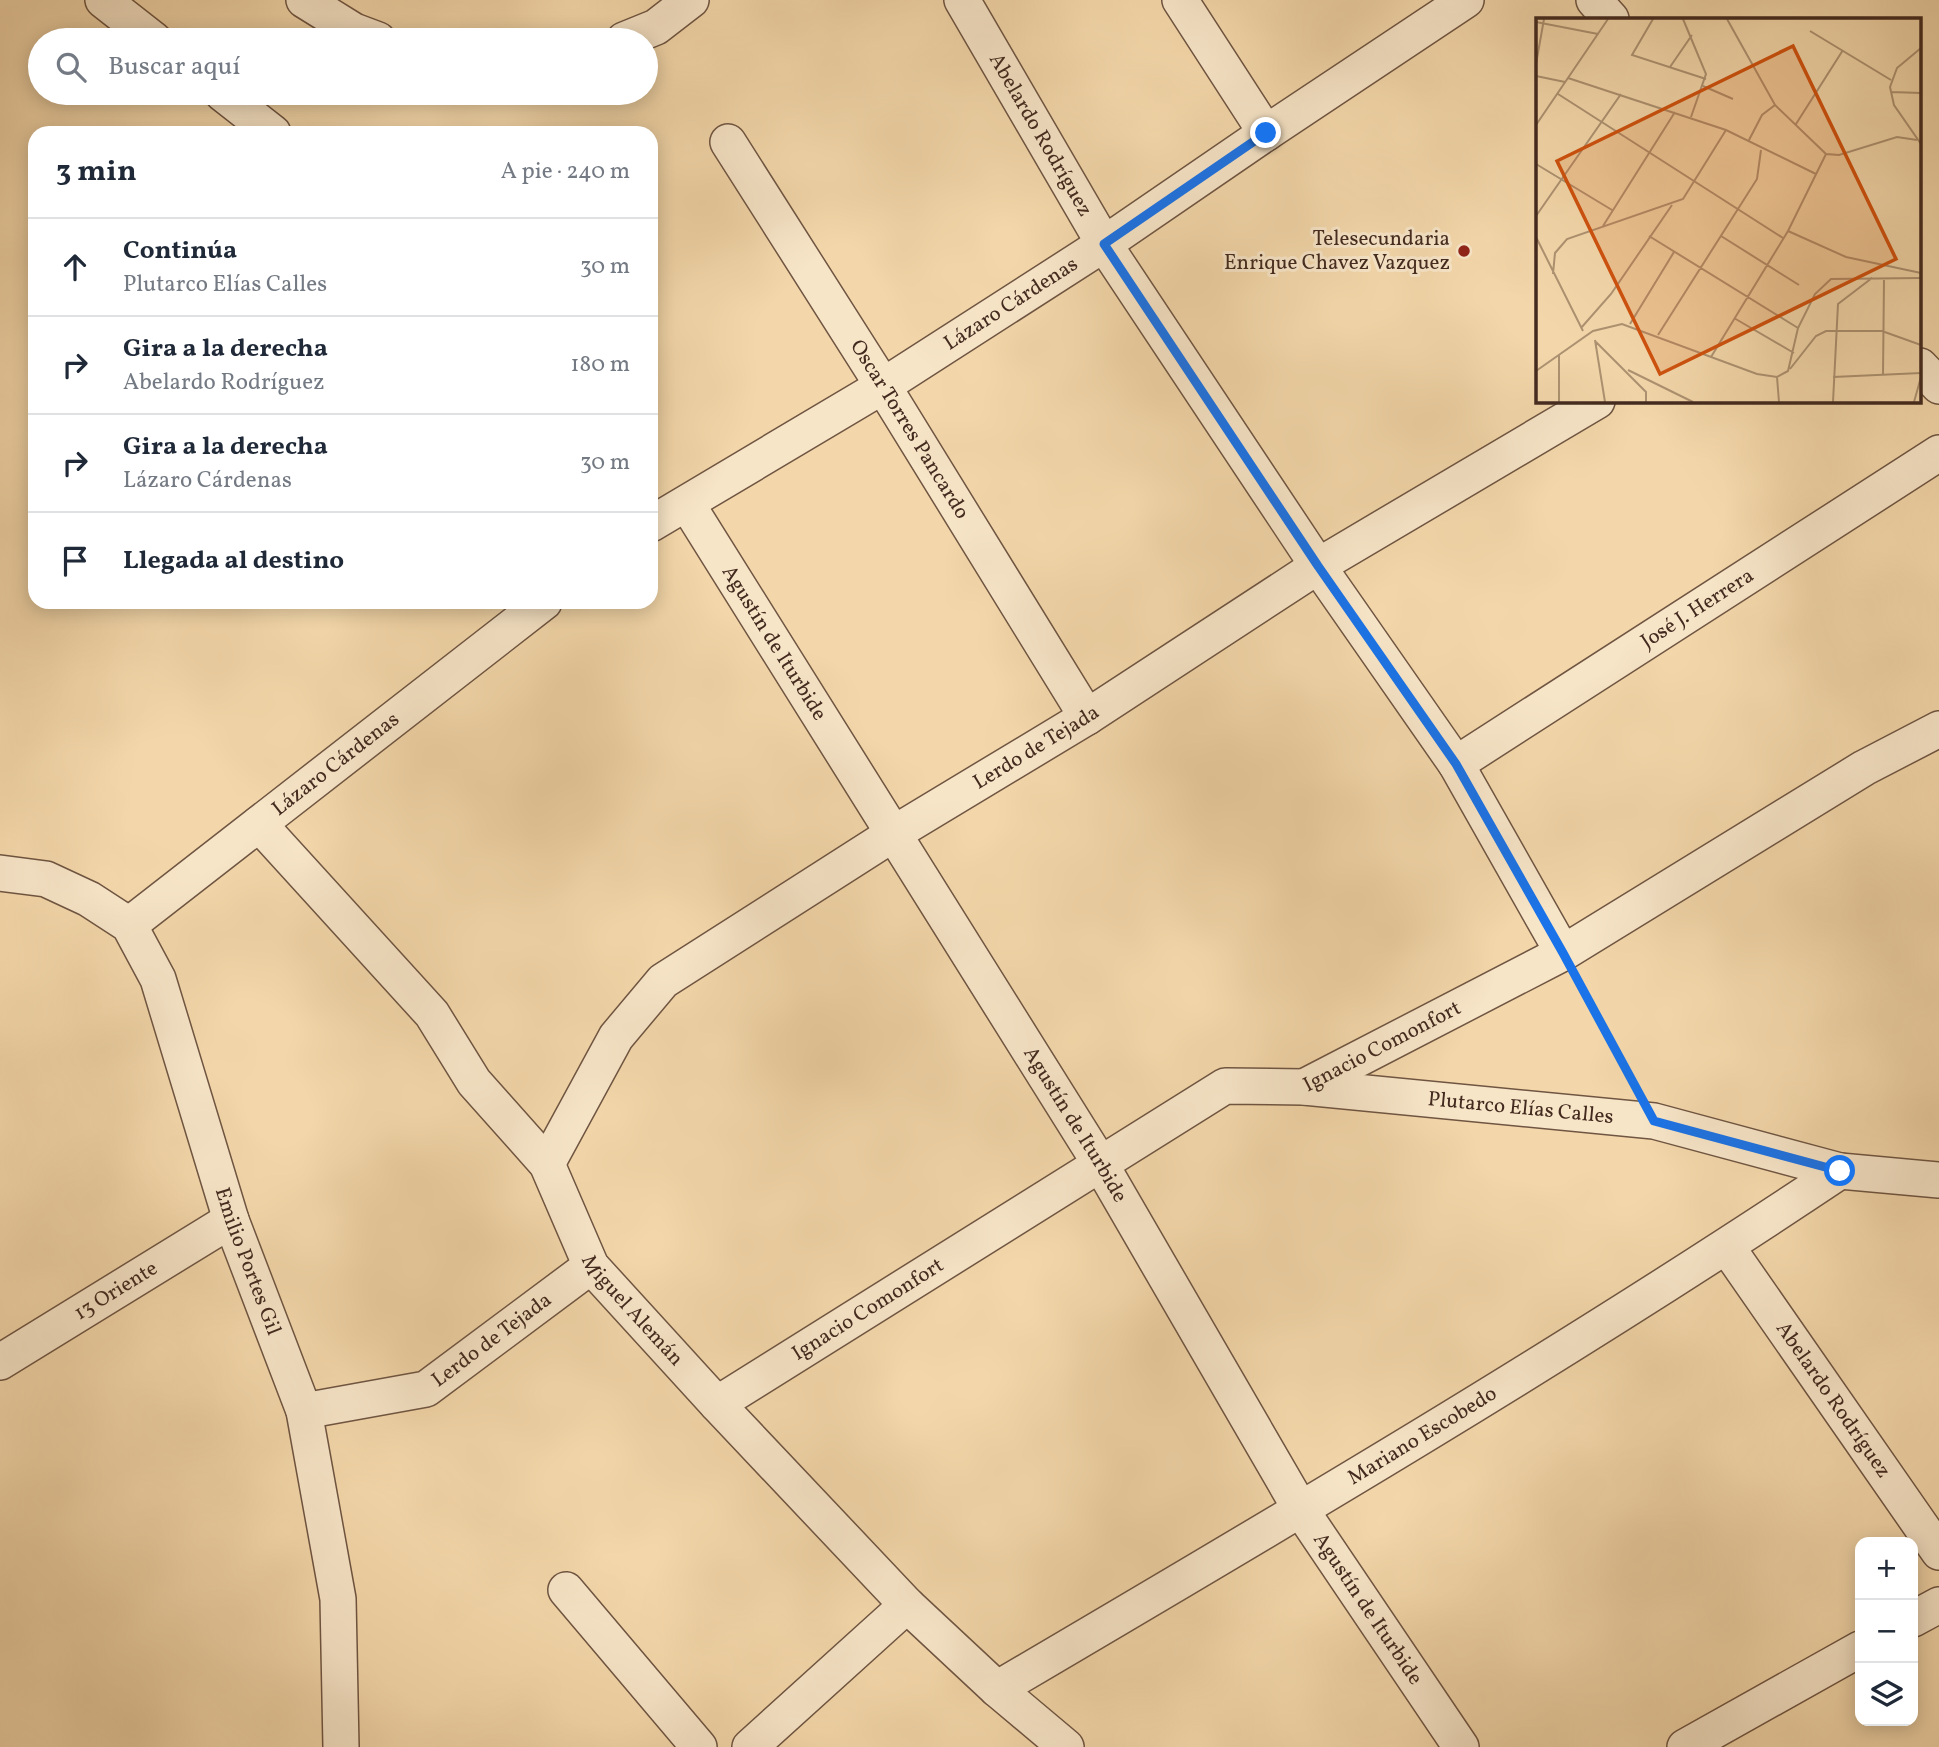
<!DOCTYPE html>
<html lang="es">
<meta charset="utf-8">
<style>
:root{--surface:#fff;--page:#f6f6f7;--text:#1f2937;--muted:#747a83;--line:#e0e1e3}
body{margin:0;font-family:Vollkorn,serif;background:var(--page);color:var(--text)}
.controls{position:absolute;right:21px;bottom:21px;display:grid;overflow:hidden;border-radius:14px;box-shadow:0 4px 18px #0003}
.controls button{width:63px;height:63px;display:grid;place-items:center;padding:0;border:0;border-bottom:2px solid var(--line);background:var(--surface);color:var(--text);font:35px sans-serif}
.stop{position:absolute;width:21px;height:21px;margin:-16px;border:5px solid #1a73e8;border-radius:50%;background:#fff}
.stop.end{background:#1a73e8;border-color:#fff;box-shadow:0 2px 7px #0008}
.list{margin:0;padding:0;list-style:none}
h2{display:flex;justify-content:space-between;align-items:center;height:91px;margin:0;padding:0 28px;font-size:30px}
h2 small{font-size:23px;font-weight:400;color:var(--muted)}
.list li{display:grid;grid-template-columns:46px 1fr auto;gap:21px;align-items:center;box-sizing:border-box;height:98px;padding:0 28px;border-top:2px solid var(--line)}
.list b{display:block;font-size:26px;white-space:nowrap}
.list p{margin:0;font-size:23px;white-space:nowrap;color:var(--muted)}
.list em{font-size:23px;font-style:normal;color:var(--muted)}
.icon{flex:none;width:38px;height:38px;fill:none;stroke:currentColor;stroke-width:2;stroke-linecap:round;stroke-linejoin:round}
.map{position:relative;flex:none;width:1939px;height:1747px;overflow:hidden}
.search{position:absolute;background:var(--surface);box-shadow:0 4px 18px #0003;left:28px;top:28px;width:630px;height:77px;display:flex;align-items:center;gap:18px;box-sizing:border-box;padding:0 24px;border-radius:38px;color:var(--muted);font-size:26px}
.panel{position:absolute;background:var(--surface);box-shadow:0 4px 18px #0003;left:28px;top:126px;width:630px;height:483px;border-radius:21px}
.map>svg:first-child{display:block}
</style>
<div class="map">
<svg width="1939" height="1747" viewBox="0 0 1939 1747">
<rect width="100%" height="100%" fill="#f3d7aa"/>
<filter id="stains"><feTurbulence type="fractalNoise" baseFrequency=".00286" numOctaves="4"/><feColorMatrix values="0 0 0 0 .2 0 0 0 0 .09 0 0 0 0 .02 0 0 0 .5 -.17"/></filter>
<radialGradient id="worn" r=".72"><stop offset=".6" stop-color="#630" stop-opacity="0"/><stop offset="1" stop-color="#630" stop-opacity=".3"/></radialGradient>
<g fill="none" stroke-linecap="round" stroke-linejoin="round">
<g stroke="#6f5542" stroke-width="38">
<g id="street">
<path d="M 103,0 L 154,40"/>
<path d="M 304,0 L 354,31 L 378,40"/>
<path id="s1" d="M 962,0 L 1104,244 L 1318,566 L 1456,764 L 1563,953"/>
<path d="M 1180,0 L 1266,133"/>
<path d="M 1594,0 L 1611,19"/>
<path d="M 624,40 L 656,27 L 691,0"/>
<path d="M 222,93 L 273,133"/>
<path id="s2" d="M 728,142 L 883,386 L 1087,717"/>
<path d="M 1920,366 L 1939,386"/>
<path id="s3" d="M 687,504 L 1101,1165 L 1301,1510 L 1461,1747"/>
<path id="s4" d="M 651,524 L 883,386 L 1104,244 L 1266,133 L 1466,0"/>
<path id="s5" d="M 1456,764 L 1939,453"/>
<path id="s6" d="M 259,824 L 432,1014 L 474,1082 L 547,1164 L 591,1266 L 717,1404 L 907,1605 L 997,1689 L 1066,1747"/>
<path id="s7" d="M 0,873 L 46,879 L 89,899 L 129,925 L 158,979 L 231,1220 L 304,1411 L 338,1599 L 341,1747"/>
<path id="s8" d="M 129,925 L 544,602"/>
<path id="s9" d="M 1304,1087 L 1563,953 L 1864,768 L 1939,729"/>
<path id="s10" d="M 547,1164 L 616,1037 L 663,981 L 893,834 L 1087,717 L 1318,566 L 1597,401"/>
<path id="s11" d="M 1727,1247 L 1939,1552"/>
<path id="s12" d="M 0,1362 L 231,1220"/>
<path id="s13" d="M 717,1404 L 1225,1086 L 1304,1087 L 1654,1121 L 1840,1171 L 1939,1180"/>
<path id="s14" d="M 304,1411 L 426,1389 L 591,1266"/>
<path d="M 566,1590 L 699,1747"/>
<path d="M 1913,1619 L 1939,1605"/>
<path id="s15" d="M 997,1689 C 1281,1522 1566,1354 1840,1171"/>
<path d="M 750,1747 L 907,1605"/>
<path d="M 1685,1747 L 1860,1649"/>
</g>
</g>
<path stroke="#432a1f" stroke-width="4.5" stroke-dasharray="5 3.5" stroke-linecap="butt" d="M 1580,985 L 1632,1082"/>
<use href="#street" stroke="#f7e5c8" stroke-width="35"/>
</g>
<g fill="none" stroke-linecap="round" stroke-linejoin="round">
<path stroke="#1a73e8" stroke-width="9" d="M 1266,133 L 1104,244 L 1318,566 L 1456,764 L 1563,953 L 1654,1121 L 1840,1171"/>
</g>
<circle fill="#8f2418" stroke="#f7e5c8" stroke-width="2.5" cx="1464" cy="251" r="7"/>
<g text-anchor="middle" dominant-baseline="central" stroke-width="6" stroke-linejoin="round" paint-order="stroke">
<g font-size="21" fill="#432a1f" stroke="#f7e5c8">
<text stroke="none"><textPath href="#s1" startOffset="156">Abelardo Rodríguez</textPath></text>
<text stroke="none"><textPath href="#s4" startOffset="422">Lázaro Cárdenas</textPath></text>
<text stroke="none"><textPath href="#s2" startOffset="340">Oscar Torres Pancardo</textPath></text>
<text stroke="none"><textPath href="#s5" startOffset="287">José J. Herrera</textPath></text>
<text stroke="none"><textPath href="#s3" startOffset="164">Agustín de Iturbide</textPath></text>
<text stroke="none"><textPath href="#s10" startOffset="658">Lerdo de Tejada</textPath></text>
<text stroke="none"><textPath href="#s8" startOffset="262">Lázaro Cárdenas</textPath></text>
<text stroke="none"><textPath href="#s9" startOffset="88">Ignacio Comonfort</textPath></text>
<text stroke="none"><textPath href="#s13" startOffset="896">Plutarco Elías Calles</textPath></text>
<text stroke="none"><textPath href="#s3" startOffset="732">Agustín de Iturbide</textPath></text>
<text stroke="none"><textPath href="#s7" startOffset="499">Emilio Portes Gil</textPath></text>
<text stroke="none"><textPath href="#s12" startOffset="136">13 Oriente</textPath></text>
<text stroke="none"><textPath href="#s6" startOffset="618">Miguel Alemán</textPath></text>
<text stroke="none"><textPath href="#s13" startOffset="178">Ignacio Comonfort</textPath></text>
<text stroke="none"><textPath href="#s14" startOffset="206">Lerdo de Tejada</textPath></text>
<text stroke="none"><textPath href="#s11" startOffset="186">Abelardo Rodríguez</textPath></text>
<text stroke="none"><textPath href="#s15" startOffset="495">Mariano Escobedo</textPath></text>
<text stroke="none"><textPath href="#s3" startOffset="1298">Agustín de Iturbide</textPath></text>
</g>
<g font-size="21" fill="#432a1f" stroke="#f7e5c8" text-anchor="end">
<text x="1450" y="239">Telesecundaria<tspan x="1450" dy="24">Enrique Chavez Vazquez</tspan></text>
</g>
</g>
<g transform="translate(1536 18)">
<rect width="385" height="385" fill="#f3d7aa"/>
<path fill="none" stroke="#ad9272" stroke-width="2" d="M 117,1 L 96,37 L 170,61M 147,1 L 170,56 L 155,99M 191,1 L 239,87 L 290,136 L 303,137 L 361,119 L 381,122M 0,4 L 62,16M 274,13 L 355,62M 385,30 L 361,50 L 354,69 L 358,87 L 385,126M 0,46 L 8,1M 134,49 L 156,17M 0,58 L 29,64M 32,60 L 190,112 L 280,156M 167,68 L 197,81M 355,74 L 385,75M 22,76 L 247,220M 260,106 L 307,32M 0,107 L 72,1M 213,122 L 226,97 L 239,87M 0,146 L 76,192M 0,198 L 85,76M 67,208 L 139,94M 252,213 L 310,239 L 385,255M 113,218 L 262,310M 185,218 L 263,267M 0,219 L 47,313M 17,256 L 19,235 L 31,221 L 147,181 L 190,112M 198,300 L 258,335M 94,306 L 138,234M 45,310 L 75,276 L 136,187M 122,317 L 221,161 L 225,132M 59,322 L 69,384M 60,324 L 110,374 L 110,384M 175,339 L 252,213 L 290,136M 254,351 L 280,318 L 290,313 L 346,313 L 385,327M 92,352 L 157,384M 0,353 L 57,313 L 86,306 L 221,356 L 241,359 L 252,353 L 262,310 L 279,276 L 295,261 L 385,260M 347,357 L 348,262M 241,359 L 243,384M 297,359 L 385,355M 23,384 L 23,337M 297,384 L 302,286 L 336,260M 378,384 L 385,359"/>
<path fill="#cf520f" fill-opacity="0.15" stroke="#cf520f" stroke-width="3.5" d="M 257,28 L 360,241 L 124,356 L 21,143 Z"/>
<rect width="385" height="385" fill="none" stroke="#432a1f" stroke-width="3.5"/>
</g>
<rect width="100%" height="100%" filter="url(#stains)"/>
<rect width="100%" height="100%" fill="url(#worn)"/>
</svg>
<div class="controls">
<button>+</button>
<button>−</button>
<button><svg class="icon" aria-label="layers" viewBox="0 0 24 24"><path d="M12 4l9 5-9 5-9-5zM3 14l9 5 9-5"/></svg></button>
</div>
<div class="stop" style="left:1840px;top:1171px"></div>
<div class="stop end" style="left:1266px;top:133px"></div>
<div class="search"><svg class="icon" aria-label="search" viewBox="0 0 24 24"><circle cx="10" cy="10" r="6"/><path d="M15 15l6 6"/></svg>Buscar aquí</div>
<section class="panel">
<h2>3 min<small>A pie · 240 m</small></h2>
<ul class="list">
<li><svg class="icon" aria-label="ahead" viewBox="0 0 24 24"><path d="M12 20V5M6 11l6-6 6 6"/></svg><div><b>Continúa</b><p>Plutarco Elías Calles</p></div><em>30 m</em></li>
<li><svg class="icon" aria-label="right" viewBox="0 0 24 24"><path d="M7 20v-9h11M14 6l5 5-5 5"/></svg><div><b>Gira a la derecha</b><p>Abelardo Rodríguez</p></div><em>180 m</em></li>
<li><svg class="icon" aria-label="right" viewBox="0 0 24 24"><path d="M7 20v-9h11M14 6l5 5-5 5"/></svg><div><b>Gira a la derecha</b><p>Lázaro Cárdenas</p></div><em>30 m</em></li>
<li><svg class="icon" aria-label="arrive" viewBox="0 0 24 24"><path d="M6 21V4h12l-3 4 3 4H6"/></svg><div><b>Llegada al destino</b></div></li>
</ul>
</section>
</div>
